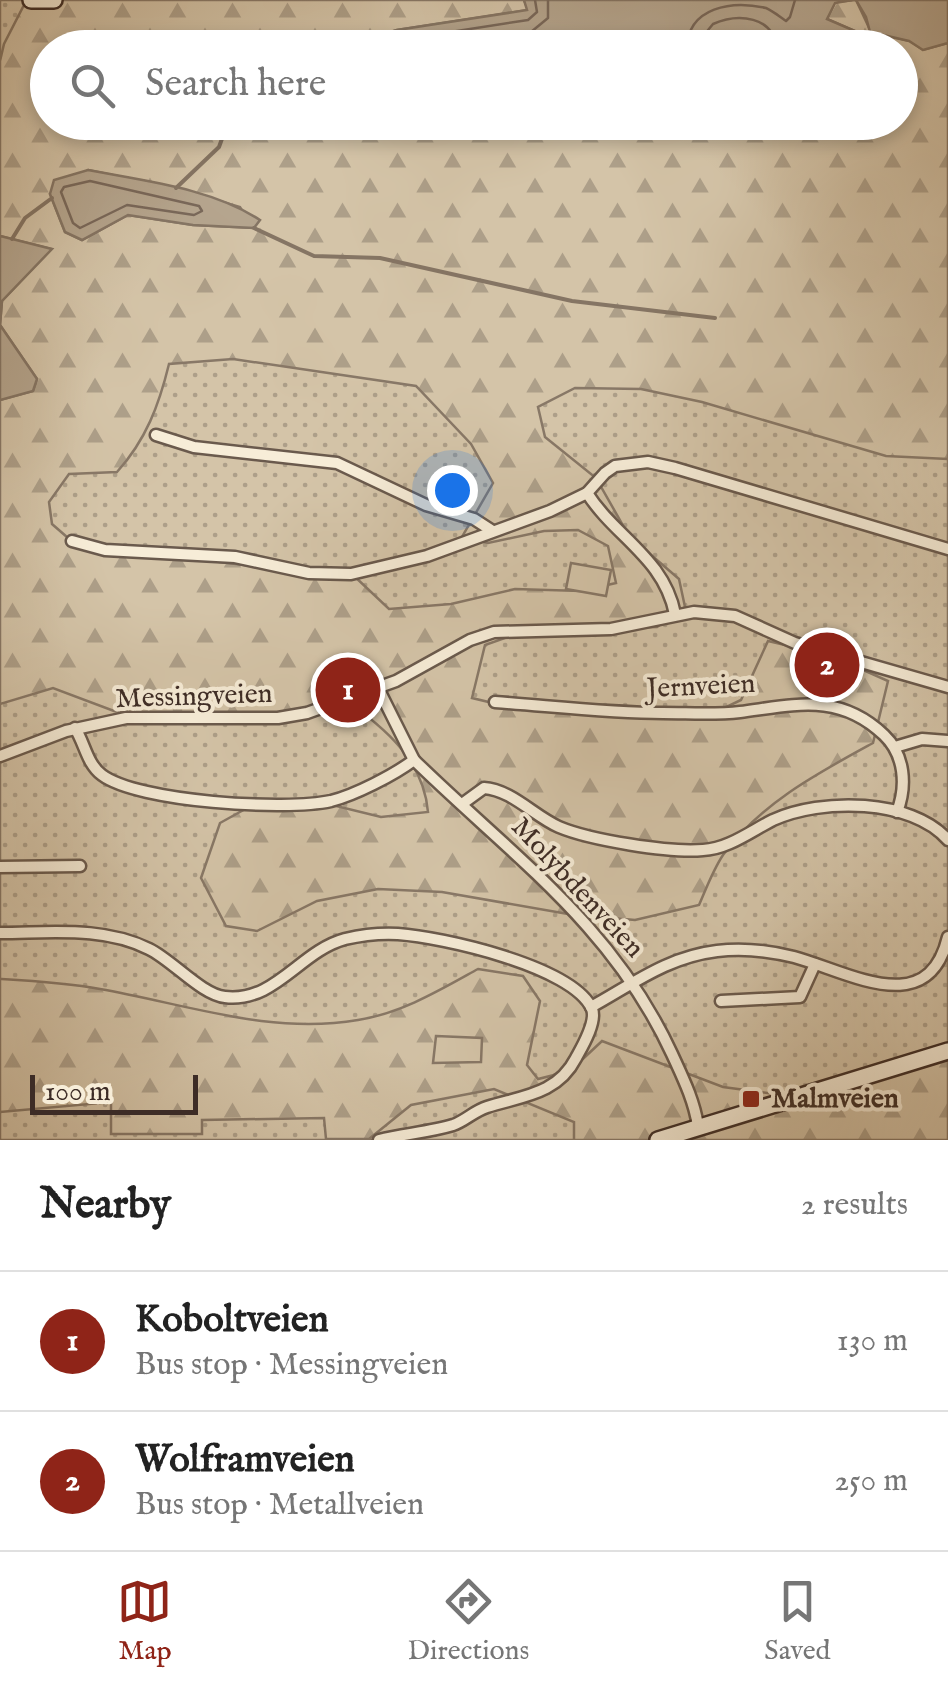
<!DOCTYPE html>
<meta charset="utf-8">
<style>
:root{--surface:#fff;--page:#f2f2f2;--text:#222;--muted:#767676;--line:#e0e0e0;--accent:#8f2418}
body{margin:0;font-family:"IM FELL English",serif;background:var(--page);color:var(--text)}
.scale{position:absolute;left:30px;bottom:25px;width:168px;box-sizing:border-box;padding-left:10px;border:5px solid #3d2c26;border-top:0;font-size:28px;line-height:35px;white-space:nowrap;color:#3d2c26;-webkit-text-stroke:8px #f7edd8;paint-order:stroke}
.you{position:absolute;left:452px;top:490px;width:35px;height:35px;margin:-25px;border:8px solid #fff;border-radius:50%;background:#1a73e8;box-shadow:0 0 0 15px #1a73e833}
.badge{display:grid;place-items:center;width:65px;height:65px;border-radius:50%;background:var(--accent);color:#fff;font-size:32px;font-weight:700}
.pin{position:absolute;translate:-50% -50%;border:5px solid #fff;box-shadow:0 2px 10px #0006}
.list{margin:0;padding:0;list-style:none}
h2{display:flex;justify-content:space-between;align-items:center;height:130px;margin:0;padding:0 40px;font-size:42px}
h2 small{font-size:32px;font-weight:400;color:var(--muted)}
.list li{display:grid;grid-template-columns:65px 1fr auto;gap:30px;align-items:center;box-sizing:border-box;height:140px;padding:0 40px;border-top:2px solid var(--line)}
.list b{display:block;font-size:38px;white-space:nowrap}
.list p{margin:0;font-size:32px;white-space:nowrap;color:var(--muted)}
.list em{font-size:32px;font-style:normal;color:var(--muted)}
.icon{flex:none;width:55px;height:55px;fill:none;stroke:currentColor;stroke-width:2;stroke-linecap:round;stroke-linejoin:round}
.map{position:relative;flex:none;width:948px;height:1140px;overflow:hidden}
.search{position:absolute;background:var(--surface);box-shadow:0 5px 15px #0003;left:30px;right:30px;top:30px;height:110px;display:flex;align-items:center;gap:25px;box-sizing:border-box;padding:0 35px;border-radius:55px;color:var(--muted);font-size:38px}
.sheet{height:410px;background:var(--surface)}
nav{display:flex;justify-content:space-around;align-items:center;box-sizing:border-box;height:140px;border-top:2px solid var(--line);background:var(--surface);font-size:28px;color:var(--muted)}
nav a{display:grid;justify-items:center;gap:5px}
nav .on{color:var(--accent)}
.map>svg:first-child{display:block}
</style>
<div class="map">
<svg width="948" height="1140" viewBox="0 0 948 1140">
<defs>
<pattern id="grass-dots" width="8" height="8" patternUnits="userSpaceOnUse" patternTransform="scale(2.5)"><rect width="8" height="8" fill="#d4c4a8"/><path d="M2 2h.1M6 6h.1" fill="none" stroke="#ad9f89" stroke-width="1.8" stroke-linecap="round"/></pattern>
<pattern id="forest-firs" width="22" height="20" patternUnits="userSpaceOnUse" patternTransform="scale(2.5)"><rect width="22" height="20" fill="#d4c4a8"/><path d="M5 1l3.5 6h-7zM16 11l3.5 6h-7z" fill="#ad9f89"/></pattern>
</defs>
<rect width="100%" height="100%" fill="#f3e3c3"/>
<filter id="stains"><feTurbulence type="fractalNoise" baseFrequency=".002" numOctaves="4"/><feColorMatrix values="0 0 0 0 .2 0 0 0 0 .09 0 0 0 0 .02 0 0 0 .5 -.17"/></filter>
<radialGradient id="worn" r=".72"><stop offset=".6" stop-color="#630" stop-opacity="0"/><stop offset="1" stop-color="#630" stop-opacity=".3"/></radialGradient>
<path fill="url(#grass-dots)" stroke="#887867" stroke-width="2.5" fill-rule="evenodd" d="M 0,0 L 948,0 L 948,1140 L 0,1140 ZM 48,48 L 900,48 L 900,122 L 48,122 Z"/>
<g fill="url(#forest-firs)" stroke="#887867" stroke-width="2.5" fill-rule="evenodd">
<path d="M 36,0 L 524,0 L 528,10 L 397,30 L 341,47 L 48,48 L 48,122 L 313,122 L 333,129 L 371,122 L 402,128 L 441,122 L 900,122 L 900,48 L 854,47 L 855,31 L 827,19 L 835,2 L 856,0 L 871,32 L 910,41 L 923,50 L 948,43 L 948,459 L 886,456 L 702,402 L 641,389 L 575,388 L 538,407 L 545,437 L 596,478 L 629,536 L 679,579 L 685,607 L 657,627 L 528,630 L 485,645 L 472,698 L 522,710 L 716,712 L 741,700 L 768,641 L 832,656 L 888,681 L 873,743 C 818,773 761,803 723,855 C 713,870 706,889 699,905 L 635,920 L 568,914 L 442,892 L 378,889 L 317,901 L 257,931 L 226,926 L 201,878 L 220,823 L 249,807 L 316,801 L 381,817 L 428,812 C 424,765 392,734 355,707 L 293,716 L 167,721 L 114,711 L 53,688 L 0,704 L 0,400 L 33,391 L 37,379 L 0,325 L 2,301 L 51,249 L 0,236 L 0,61 L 4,44 L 24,5 ZM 88,170 L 176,188 L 240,207 L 253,228 L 193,225 L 128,215 L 82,240 L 65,232 L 50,194 ZM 233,359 L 416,386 L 471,444 L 493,483 L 462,537 L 488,543 L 544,531 L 578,530 L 608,546 L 616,583 L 581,591 L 515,589 L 451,604 L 389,609 L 352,574 L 276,569 L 75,544 L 52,524 L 49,502 L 69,474 L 117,472 C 146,440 159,405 169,364 Z"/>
<path d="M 478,969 L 523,976 L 540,1001 L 527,1065 L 538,1079 L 570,1071 L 602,1041 L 723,1087 L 782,1095 L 948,1051 L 948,1140 L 574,1140 L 574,1122 L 494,1089 L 411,1105 L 369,1139 L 326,1139 L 324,1118 L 202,1120 L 202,1134 L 111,1134 L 111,1102 L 0,1112 L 0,979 C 33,981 67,983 100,989 C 186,1004 269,1035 358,1020 C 402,1013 440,990 478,969 Z"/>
</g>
<g fill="#d4c4a8" stroke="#887867" stroke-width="2.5">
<path d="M 571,563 L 611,570 L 606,596 L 566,589 Z"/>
<path d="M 436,1036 L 482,1038 L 481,1062 L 433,1063 Z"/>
</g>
<g fill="#b5a58e" stroke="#857564" stroke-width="2.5">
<path d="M 524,0 L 852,0 L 835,3 L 827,19 L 855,31 L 854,47 L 776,48 L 745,41 L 721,42 L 727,48 L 341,47 L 397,30 L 527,10 Z"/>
<path d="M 856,0 L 948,0 L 948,43 L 923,50 L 909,41 L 870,32 L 866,17 Z"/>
<path d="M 88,170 C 144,181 211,188 260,220 L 254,228 L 193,225 L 128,215 L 82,240 L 65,232 L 50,194 L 54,180 Z"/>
<path d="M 0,236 L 52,249 L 2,301 L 0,325 L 37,379 L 33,391 L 0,400 Z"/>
</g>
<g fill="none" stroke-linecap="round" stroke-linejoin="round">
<g stroke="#79685a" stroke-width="2.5">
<path d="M 374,48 L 399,40 L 528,20 L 537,12 L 535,0"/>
<path d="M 427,48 L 531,32 L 548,18 L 548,0"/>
<path d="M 687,48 C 688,7 732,0 766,8 C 773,11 780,17 786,21 L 790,17 L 795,0"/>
<path d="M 702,48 L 704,35 L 713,24 C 738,13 774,16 776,48"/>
<path d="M 90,181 L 199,206 L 202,211 L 194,215 L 127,205 L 80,228 L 73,223 L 61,192 L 64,187 Z"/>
</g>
<g stroke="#857564" stroke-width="4">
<path d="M 176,188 L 219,147 L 228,122"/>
<path d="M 254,228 L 314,256 L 380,258 L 572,301 L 715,318"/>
<path d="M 12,239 L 25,218 L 52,198"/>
</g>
<g stroke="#6a5a4d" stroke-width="15">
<g id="street">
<path d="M 156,435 L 194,447 L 337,463 L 426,505 L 474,519 L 491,530"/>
<path d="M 587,493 C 615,537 664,558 675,614"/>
<path d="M 72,541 L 105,550 L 235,557 L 309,573 L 351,574 L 427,556 L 550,511 L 587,493 L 605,473 L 615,466 L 648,462 L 675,468 L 948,549"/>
<path d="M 495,702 C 551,706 607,713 663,713 C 689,713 715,715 740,712 C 795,705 839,692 884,735 C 905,755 907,786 897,812"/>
<path d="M 75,728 C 85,744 87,764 102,775 C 138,802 286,811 331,801 C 355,795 394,775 414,760 L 378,688"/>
<path d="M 895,747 L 922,739 L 948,741"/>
<path d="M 0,756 L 66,731 L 126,718 L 278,718 L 307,713 L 396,681 L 470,640 L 494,632 L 611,629 L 694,612 L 735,616 L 795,643 L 948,687"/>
<path d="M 414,760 C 512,856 612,924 672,1054 C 683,1078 694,1100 698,1126"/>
<path d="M 462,804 L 484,788 C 512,790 534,816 559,827 C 590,840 669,853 703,850 C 728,849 751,831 773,820 C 821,798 911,798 948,840"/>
<path d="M 0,867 L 80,866"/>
<path d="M 0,933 C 50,933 103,926 149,949 C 172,960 202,995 225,997 C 275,1003 300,951 345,939 C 362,935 380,933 398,934 C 441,937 573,966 592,1009 C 597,1022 582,1047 576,1058 C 557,1095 521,1096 487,1107 C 474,1111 465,1121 453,1125 C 430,1132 403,1134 379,1140"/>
<path d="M 721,1001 L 800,997 L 815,964"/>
<path d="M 591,1007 C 633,984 667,957 717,951 C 742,948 770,951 794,957 C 849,972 928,1021 948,937"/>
</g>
</g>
<g stroke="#3d2c26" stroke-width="20">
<g id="secondary">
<path d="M 31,0 L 54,0"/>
<path d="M 658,1140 L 948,1051"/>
</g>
</g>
<use href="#street" stroke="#f7edd8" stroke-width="10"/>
<use href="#secondary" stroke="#f7edd8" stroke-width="15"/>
</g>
<rect fill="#8f2418" stroke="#f7edd8" stroke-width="4" x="741" y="1089" width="20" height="20" rx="5"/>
<g text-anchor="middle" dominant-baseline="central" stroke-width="8" stroke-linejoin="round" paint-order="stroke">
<g font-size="28" fill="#3d2c26" stroke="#f7edd8">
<text transform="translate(701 687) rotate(-3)">Jernveien</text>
<text transform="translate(194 697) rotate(-2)">Messingveien</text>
<text transform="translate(577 888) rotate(47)">Molybdenveien</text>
</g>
<g font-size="28" font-weight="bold" fill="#3d2c26" stroke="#f7edd8" text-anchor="start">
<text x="771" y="1099">Malmveien</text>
</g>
</g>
<rect width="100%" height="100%" filter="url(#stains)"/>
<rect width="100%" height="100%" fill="url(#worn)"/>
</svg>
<div class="scale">100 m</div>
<div class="you"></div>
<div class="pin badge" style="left:348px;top:690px">1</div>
<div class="pin badge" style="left:827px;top:665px">2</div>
<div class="search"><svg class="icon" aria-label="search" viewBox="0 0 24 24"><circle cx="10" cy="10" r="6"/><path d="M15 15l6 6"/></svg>Search here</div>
</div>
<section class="sheet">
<h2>Nearby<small>2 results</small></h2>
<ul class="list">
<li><span class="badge">1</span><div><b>Koboltveien</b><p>Bus stop · Messingveien</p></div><em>130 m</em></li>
<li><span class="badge">2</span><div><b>Wolframveien</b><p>Bus stop · Metallveien</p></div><em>250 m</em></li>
</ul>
</section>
<nav>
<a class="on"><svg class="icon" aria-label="map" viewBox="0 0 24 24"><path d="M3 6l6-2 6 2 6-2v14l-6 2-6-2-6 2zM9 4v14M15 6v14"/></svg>Map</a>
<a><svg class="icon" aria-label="directions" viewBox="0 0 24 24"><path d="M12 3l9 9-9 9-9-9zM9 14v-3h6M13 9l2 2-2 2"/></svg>Directions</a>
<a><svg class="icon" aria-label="saved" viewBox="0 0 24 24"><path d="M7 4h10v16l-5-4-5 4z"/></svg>Saved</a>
</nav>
